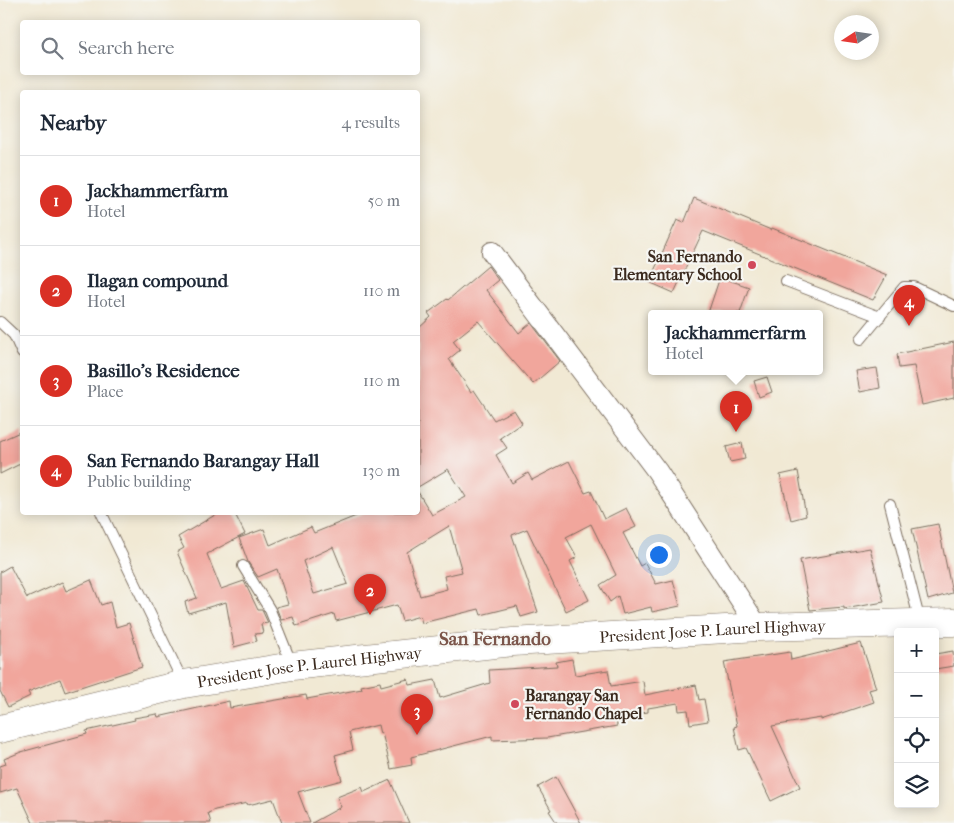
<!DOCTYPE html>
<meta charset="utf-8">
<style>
:root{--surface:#fff;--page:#f2f2f3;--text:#1f2937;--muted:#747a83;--line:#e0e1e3;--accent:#d93025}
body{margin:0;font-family:"IM FELL French Canon",serif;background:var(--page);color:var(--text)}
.controls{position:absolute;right:15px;bottom:15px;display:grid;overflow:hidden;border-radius:5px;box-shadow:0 2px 12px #0003}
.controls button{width:45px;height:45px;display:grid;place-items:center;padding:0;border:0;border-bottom:1px solid var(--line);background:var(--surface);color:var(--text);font:25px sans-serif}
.compass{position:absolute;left:834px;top:15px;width:45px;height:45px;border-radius:50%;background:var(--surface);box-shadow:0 2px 12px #0003;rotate:258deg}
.you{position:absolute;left:658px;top:554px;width:18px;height:18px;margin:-12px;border:4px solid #fff;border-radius:50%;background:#1a73e8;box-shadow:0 0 0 8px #1a73e833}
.badge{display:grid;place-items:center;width:32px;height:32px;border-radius:50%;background:var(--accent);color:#fff;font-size:16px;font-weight:700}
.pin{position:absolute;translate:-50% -41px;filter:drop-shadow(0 1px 2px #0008)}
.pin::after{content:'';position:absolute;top:26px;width:18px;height:15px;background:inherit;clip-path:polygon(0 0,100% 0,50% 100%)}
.popup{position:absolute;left:648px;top:310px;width:175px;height:65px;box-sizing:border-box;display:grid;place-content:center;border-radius:5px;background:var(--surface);filter:drop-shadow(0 1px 4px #0005);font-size:16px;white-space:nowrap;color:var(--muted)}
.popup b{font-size:19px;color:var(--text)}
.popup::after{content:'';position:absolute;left:50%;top:100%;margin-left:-10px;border:10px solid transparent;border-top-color:var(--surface)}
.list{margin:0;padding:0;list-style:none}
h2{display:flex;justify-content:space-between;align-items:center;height:65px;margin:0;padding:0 20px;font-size:21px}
h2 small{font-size:16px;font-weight:400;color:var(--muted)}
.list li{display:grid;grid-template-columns:32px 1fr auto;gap:15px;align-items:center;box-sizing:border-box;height:90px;padding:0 20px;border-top:1px solid var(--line)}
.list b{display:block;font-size:19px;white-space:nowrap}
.list p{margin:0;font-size:16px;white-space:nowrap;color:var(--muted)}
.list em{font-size:16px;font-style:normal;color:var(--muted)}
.icon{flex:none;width:28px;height:28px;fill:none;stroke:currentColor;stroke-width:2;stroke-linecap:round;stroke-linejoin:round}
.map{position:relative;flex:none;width:954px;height:823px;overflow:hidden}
.search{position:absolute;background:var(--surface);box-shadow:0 2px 12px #0003;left:20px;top:20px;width:400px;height:55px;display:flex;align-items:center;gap:12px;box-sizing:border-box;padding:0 18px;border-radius:5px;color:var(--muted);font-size:19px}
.panel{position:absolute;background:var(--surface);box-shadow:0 2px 12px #0003;left:20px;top:90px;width:400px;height:425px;border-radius:5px}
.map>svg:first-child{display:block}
</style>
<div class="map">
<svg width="954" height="823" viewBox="0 0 954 823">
<rect width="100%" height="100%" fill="#f6f6f2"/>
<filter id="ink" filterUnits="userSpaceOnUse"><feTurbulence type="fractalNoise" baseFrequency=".02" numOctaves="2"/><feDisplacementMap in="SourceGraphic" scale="10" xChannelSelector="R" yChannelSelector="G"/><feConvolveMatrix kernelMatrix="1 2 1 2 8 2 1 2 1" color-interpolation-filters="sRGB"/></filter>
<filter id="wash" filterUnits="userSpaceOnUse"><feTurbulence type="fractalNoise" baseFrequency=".0096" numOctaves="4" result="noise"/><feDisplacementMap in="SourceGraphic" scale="20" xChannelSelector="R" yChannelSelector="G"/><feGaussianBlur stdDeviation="1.12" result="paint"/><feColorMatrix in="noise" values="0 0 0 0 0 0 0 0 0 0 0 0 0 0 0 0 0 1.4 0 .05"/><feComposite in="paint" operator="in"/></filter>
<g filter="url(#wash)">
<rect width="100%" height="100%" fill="#f1e9d4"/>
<g id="blocks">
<g fill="#f1a69c" fill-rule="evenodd">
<path d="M 694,198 L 771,230 L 772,228 L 887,275 L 873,300 L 703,231 L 674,293 L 649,282 L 677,220 L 684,223 Z"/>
<path d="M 488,266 L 498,280 L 486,290 L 519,333 L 531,323 L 560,361 L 533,384 L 478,321 L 453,341 L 460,350 L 449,359 L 471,392 L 474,390 L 494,420 L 514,410 L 522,423 L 500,438 L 507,448 L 496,455 L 512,483 L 528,473 L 532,480 L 569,461 L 585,493 L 591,491 L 604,519 L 626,508 L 636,527 L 623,533 L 640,566 L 645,563 L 656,584 L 673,580 L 680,606 L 652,612 L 651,607 L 623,614 L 618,596 L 610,602 L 600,585 L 616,575 L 591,524 L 566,537 L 577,557 L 570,561 L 589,600 L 566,611 L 527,529 L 512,535 L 538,612 L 521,617 L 517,606 L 481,615 L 479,609 L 422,623 L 420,616 L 402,621 L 397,605 L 336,621 L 334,614 L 296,626 L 293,617 L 281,620 L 276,607 L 288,604 L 277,569 L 258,577 L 248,562 L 239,538 L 264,529 L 270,545 L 311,527 L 314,533 L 366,512 L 418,512 L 418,492 L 432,515 L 466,497 L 448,469 L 418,487 L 418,329 L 431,317 L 428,313 L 447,299 L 448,300 ZM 449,526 L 462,572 L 444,576 L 447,589 L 420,596 L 407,552 ZM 333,547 L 348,584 L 314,594 L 303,561 Z"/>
<path d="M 720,277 L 749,287 L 740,313 L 708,313 Z"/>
<path d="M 954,342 L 954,398 L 922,405 L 914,366 L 899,368 L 897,354 Z"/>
<path d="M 877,368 L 880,388 L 860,392 L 856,371 Z"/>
<path d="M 767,377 L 772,392 L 759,397 L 754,381 Z"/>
<path d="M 22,431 L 22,463 L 0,474 L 0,441 Z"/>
<path d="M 742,443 L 745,459 L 730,462 L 726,447 Z"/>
<path d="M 798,471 L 806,516 L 791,520 L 780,475 Z"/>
<path d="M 220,512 L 234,512 L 245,534 L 207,554 L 221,589 L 244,581 L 258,610 L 262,610 L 268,623 L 261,624 L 263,633 L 255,634 L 257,641 L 234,647 L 226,602 L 188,613 L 185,602 L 197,598 L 177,552 L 184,548 L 178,537 Z"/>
<path d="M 938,524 L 952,593 L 928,600 L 912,529 Z"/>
<path d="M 870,548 L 884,602 L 844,609 L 844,607 L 810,610 L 800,560 Z"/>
<path d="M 10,566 L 27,598 L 62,582 L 66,591 L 91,580 L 101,605 L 110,602 L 116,627 L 129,623 L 142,667 L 65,692 L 60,679 L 28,692 L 30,696 L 8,707 L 0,691 L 0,572 Z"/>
<path d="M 861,643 L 876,688 L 869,690 L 874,702 L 821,720 L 821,718 L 772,726 L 800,787 L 771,801 L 746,748 L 739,750 L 734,727 L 737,726 L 724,662 L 790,652 L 791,660 Z"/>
<path d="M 953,651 L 954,666 L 935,669 L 935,654 Z"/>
<path d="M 572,659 L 575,675 L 608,670 L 611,686 L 643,681 L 645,695 L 696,685 L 699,700 L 704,699 L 708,721 L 690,724 L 688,710 L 679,711 L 678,703 L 648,708 L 648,712 L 616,717 L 617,726 L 547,738 L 492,740 L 492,736 L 411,757 L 412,765 L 391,769 L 382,733 L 380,734 L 378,725 L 349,732 L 353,750 L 335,755 L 342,780 L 298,792 L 310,823 L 282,823 L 273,799 L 248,805 L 247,803 L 215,810 L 208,813 L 211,823 L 33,823 L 17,788 L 0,793 L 0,766 L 6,764 L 4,759 L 21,752 L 87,734 L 86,731 L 135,720 L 134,718 L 157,714 L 158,717 L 229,701 L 230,708 L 306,695 L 307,699 L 362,689 L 361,686 L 380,682 L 381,686 L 408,679 L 410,685 L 435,680 L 440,698 L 490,683 L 489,670 L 557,666 L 556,662 Z"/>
<path d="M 556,777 L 581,823 L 557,823 L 549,811 L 551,810 L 538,787 Z"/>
<path d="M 390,780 L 409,823 L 312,823 L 341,807 L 337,797 L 362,787 L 364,792 Z"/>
</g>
</g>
</g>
<g filter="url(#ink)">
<use href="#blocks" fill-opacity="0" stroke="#7b6d5e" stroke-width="1"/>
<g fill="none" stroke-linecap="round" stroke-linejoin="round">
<g stroke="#7b6d5e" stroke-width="12">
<g id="service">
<path d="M 786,281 L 880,317"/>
<path d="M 0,322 L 14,335 L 22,353"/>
<path d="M 861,339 L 904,287 L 914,287 L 954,306"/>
<path d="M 890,504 L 920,622"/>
<path d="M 101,512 L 183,682"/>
<path d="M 243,566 L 270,610 L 292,665"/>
</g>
</g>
<g stroke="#7b6d5e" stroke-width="22">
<path id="minor" d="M 492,252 L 657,471 L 758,627"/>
</g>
<g stroke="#7b6d5e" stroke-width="29">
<g id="trunk">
<path id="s1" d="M 0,729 L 184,684 L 292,666 L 513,642 L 758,627 L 954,622"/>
</g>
</g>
<use href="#service" stroke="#fff" stroke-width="10"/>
<use href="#minor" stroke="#fff" stroke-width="20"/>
<use href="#trunk" stroke="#fff" stroke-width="28"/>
</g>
</g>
<g fill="#d1495b" stroke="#f6f6f2" stroke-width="2">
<circle cx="752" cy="265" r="5"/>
<circle cx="515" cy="704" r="5"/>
</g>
<g text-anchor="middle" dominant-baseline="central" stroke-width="4.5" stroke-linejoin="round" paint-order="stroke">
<g font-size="16" font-weight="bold" fill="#3b2a1e" stroke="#f6f6f2" text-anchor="end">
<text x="742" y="256">San Fernando<tspan x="742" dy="18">Elementary School</tspan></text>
<text x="525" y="695" text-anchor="start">Barangay San<tspan x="525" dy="18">Fernando Chapel</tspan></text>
</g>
<g font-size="16" fill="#3b2a1e" stroke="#f6f6f2">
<text stroke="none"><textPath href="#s1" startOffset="721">President Jose P. Laurel Highway</textPath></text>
<text stroke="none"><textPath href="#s1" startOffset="316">President Jose P. Laurel Highway</textPath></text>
</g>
<g font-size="19" font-weight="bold" fill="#7b554a" stroke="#f6f6f2">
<text x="495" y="639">San Fernando</text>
</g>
</g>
</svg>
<div class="controls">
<button>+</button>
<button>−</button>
<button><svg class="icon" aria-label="locate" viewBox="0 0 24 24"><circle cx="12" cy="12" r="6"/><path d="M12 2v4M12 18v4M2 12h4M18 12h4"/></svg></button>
<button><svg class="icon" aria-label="layers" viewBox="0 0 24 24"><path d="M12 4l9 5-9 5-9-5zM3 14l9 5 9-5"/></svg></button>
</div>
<svg class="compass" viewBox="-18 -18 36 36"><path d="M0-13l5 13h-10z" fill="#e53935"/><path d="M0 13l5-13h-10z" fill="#747a83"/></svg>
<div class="you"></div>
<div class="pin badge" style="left:736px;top:432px">1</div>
<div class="popup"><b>Jackhammerfarm</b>Hotel</div>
<div class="pin badge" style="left:370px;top:615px">2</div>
<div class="pin badge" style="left:417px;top:735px">3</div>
<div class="pin badge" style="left:909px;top:326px">4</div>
<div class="search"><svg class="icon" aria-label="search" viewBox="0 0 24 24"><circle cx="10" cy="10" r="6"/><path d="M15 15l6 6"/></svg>Search here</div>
<section class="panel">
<h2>Nearby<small>4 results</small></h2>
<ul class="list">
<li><span class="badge">1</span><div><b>Jackhammerfarm</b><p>Hotel</p></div><em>50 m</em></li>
<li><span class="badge">2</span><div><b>Ilagan compound</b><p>Hotel</p></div><em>110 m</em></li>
<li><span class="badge">3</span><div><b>Basillo's Residence</b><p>Place</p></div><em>110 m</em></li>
<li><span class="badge">4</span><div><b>San Fernando Barangay Hall</b><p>Public building</p></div><em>130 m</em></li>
</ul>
</section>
</div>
